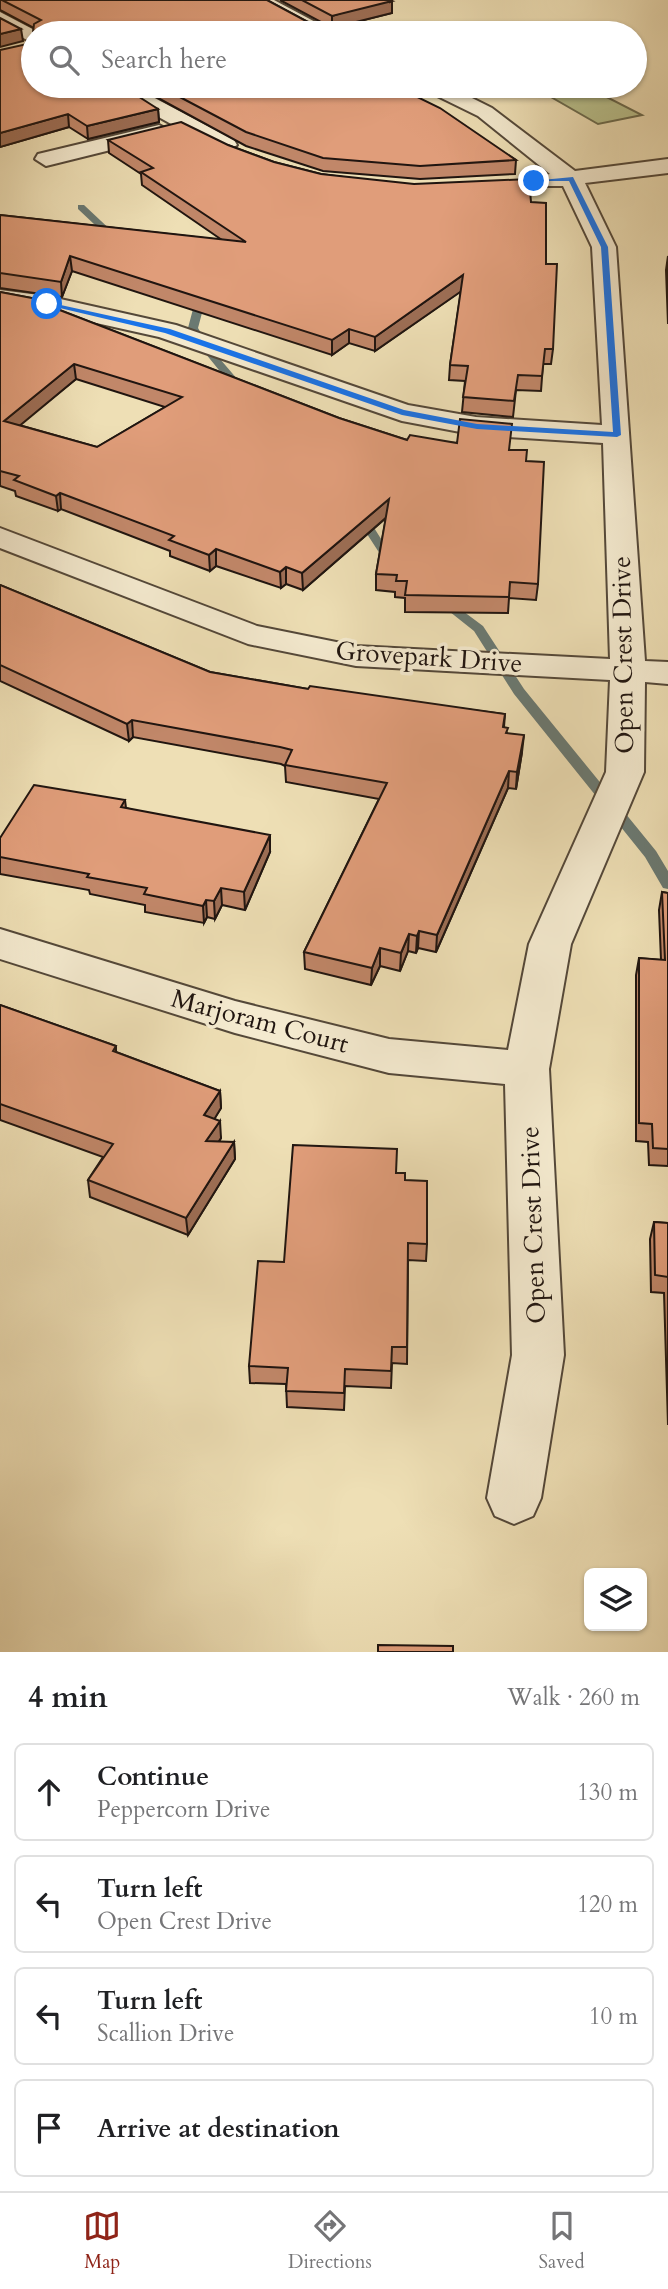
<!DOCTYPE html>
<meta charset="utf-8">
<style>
:root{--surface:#fff;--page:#f2f2f2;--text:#202124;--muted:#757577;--line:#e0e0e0;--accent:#8f2418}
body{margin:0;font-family:Cardo,serif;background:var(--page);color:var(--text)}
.controls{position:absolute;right:21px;bottom:21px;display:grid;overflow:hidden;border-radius:10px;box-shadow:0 2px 5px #0004}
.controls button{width:63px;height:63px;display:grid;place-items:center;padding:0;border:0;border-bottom:2px solid var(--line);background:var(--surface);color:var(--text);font:35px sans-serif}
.stop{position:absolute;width:21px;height:21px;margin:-16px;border:5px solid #1a73e8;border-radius:50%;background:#fff}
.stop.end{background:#1a73e8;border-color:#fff;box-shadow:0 2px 7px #0008}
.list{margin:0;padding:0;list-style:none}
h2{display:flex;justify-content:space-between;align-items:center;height:91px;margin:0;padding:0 28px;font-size:30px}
h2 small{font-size:23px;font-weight:400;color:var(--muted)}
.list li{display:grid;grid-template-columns:46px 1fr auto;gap:21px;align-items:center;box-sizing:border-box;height:98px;margin:0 14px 14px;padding:0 14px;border:2px solid var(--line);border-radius:10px}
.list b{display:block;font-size:26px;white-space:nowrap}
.list p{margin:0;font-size:23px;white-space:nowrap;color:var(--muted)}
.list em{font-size:23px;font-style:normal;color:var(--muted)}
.icon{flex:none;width:38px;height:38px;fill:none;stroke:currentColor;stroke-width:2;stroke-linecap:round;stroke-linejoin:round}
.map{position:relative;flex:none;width:668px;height:1652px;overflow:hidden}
.search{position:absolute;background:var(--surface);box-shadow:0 2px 5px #0004;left:21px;right:21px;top:21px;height:77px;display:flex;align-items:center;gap:18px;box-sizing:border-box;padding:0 24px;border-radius:38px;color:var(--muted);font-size:26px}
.sheet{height:539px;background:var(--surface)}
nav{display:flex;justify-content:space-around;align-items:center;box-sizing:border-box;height:98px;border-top:2px solid var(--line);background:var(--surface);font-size:19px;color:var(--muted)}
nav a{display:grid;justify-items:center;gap:4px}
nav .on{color:var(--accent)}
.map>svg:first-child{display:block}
</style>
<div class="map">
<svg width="668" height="1652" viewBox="0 0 668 1652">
<rect width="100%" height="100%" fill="#eedfb5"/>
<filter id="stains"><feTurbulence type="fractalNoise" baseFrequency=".00286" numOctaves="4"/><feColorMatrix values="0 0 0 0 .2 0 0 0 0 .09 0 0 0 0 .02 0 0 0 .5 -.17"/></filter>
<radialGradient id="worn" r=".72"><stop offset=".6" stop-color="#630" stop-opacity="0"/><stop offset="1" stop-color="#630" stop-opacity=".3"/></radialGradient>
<path fill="#b9c18d" stroke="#6c6b4e" stroke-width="2" d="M 591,89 L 642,115 L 598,124 L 551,97 Z"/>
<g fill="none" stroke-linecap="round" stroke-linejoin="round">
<g fill="#6a7972" fill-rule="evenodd">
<path d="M 78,205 L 84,205 L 117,236 L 117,240 L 111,240 L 78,209 Z"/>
<path d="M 202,291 L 207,294 L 198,328 L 208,345 L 244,387 L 244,391 L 236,391 L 201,348 L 188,328 L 197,294 Z"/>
<path d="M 362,514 L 366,515 L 388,550 L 397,558 L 397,562 L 389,562 L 380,554 L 356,517 Z"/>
<path d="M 444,597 L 483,626 L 524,689 L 656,851 L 668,871 L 668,889 L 663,888 L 645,857 L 514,694 L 474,631 L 440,604 L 438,601 L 440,598 Z"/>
</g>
<g stroke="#544839" stroke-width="4">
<g id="minor">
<path d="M 251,0 L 274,0 L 336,33 L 312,33 Z"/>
<path d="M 0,12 L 40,33 L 33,33 L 33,43 L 0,26 Z"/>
<path d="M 107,86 L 132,86 L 234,140 L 237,145 L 226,152 L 218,150 L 110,90 Z"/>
<path d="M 422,86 L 448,86 L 492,108 L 575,171 L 668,159 L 668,173 L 585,183 L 616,247 L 645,661 L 668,662 L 668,684 L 645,682 L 644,772 L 571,944 L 549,1069 L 564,1355 L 541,1498 L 533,1516 L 514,1524 L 495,1516 L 487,1498 L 512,1355 L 505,1084 L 389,1073 L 235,1033 L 0,959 L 0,929 L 235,1001 L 389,1039 L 508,1050 L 529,944 L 606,772 L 610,680 L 356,666 L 248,644 L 0,548 L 0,528 L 257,626 L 356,646 L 610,659 L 603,443 L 476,435 L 402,421 L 159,337 L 47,312 L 0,306 L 0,290 L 47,296 L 176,325 L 408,405 L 476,417 L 602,425 L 592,247 L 563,186 L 540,186 L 537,181 L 540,176 L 550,174 L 478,116 L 425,90 Z"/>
<path d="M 159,125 L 170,131 L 167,136 L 46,166 L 35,159 L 38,154 Z"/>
</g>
</g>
<g stroke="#201510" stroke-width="2.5" stroke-dasharray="1 2" stroke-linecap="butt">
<path d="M 361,33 L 411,24 L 433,33"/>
<path d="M 517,95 L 557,96"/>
</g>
<use href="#minor" fill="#f4eacf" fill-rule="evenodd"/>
</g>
<g fill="#c18769" stroke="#201510" stroke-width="2" fill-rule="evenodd">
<path d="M 0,0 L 267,0 L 308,22 L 308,33 L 33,33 L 34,28 L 0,10 Z"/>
<path d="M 280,0 L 390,0 L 392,1 L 392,13 L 332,28 Z"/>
<path d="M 0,50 L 158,109 L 159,122 L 88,139 L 69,127 L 0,147 Z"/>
<path d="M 136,86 L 395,86 L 516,160 L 515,174 L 420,179 L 323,171 L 246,146 Z"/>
<path d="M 108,140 L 228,145 L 274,162 L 321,174 L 531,202 L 546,264 L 553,349 L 551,364 L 543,364 L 541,391 L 516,390 L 513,417 L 462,412 L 465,381 L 449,380 L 450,365 L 461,291 L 375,351 L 349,343 L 332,355 L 72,271 L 62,297 L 0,288 L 0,215 L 222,240 L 142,185 L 141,174 L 109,153 Z"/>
<path d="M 668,256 L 668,324 L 666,270 Z"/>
<path d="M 0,292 L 53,302 L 54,308 L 339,418 L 407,440 L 457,443 L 509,450 L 526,461 L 538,584 L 536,600 L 509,598 L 508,613 L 405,612 L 405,598 L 395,597 L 395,592 L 376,590 L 376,574 L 386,518 L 303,590 L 286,584 L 281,588 L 216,566 L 210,571 L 170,556 L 170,551 L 61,509 L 58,511 L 16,496 L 15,491 L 0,486 ZM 76,379 L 165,407 L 97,447 L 19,425 Z"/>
<path d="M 0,585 L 210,672 L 308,689 L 505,714 L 504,727 L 507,733 L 522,752 L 516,789 L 508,788 L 436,952 L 418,948 L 416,953 L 408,951 L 400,971 L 380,966 L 371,985 L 305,969 L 304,952 L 379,799 L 286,782 L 285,766 L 281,764 L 133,737 L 129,741 L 0,681 Z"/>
<path d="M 125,800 L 126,808 L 270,852 L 245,910 L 222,905 L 215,919 L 207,917 L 204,923 L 145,912 L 145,905 L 90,894 L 89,890 L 0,874 L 0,838 Z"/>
<path d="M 662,892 L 668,893 L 668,1166 L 649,1165 L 648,1142 L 636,1141 L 636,975 L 639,958 L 661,960 L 659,910 Z"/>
<path d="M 0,1005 L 116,1046 L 116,1052 L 220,1091 L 221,1108 L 214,1119 L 221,1138 L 219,1142 L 234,1142 L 235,1159 L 188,1235 L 90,1197 L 88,1180 L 103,1157 L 0,1120 Z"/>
<path d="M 396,1173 L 405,1180 L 427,1244 L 426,1261 L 408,1260 L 407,1364 L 392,1363 L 391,1388 L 345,1386 L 344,1410 L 287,1407 L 286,1384 L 250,1383 L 249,1366 L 284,1262 Z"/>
<path d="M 654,1222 L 668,1223 L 668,1425 L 664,1293 L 651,1292 L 650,1239 Z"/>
</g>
<g fill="#9d6e55" stroke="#201510" stroke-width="2">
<path d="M 381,0 L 390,0 L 390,2 L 392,1 L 392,13 L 332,28 L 332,16 Z"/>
<path d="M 308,22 L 308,33 L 280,33 L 280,29 Z"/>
<path d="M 21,29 L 23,41 L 0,47 L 0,34 Z"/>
<path d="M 158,109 L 159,122 L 88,139 L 87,126 Z"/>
<path d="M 68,114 L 69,127 L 0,147 L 0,133 Z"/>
<path d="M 70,256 L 72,271 L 62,297 L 61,282 Z"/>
<path d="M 463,275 L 463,290 L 375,351 L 375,337 Z"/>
<path d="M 349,329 L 349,343 L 332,355 L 332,340 Z"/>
<path d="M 74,364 L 76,379 L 6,437 L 4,421 Z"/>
<path d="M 60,493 L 61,509 L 58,511 L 56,496 Z"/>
<path d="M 389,499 L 389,515 L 303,590 L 302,573 Z"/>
<path d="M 216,549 L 216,566 L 210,571 L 209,555 Z"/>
<path d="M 286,567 L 286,584 L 281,588 L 280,572 Z"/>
<path d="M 132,720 L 133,737 L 129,741 L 127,724 Z"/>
<path d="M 524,735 L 522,752 L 516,789 L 517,772 Z"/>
<path d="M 509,771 L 508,788 L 436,952 L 437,935 Z"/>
<path d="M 270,835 L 270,852 L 245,910 L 244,892 Z"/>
<path d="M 221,888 L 222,905 L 215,919 L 214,901 Z"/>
<path d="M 206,900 L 207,917 L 204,923 L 203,906 Z"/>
<path d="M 419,931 L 418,948 L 416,953 L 417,936 Z"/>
<path d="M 409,934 L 408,951 L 400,971 L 401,953 Z"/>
<path d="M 380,948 L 380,966 L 371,985 L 372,968 Z"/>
<path d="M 220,1091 L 221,1108 L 206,1133 L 204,1115 Z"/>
<path d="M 220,1121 L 221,1138 L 208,1158 L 206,1141 Z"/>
<path d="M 234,1142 L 235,1159 L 188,1235 L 186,1218 Z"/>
</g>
<g fill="#e09d7a" stroke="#201510" stroke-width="2" fill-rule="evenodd">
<path d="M 2,0 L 267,0 L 308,22 L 280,29 L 289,33 L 33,33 L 34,24 L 41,20 Z"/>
<path d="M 302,0 L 389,0 L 392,1 L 332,16 Z"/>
<path d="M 0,18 L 21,29 L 0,34 Z"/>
<path d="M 33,34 L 33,86 L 122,86 L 158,109 L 87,126 L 68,114 L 0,133 L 0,50 L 32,43 Z"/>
<path d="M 159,86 L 395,86 L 440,108 L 516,160 L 420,166 L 323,158 L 246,132 Z"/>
<path d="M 181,122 L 228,145 L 274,162 L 321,174 L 414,184 L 529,179 L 531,202 L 546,203 L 546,264 L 557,264 L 553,349 L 545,349 L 542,376 L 518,375 L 514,401 L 463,397 L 468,366 L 450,365 L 463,275 L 375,337 L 349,329 L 332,340 L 70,256 L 61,282 L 0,273 L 0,215 L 246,242 L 141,172 L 153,168 L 108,140 Z"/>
<path d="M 0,292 L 53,302 L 52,307 L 339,418 L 407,440 L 410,435 L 457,443 L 460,419 L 512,424 L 509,450 L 527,450 L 526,461 L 544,462 L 538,584 L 510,582 L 509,597 L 405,595 L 407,581 L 396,581 L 397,575 L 376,574 L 389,499 L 302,573 L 286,567 L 280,572 L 216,549 L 209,555 L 169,540 L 174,536 L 60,493 L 56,496 L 14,480 L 19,476 L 0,471 ZM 74,364 L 182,397 L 97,447 L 4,421 Z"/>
<path d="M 0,585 L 210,672 L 308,689 L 310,686 L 505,714 L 503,727 L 508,728 L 506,733 L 524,735 L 517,772 L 509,771 L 437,935 L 419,931 L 417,936 L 409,934 L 401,953 L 380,948 L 372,968 L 304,952 L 387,783 L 285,765 L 292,750 L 280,747 L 132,720 L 127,724 L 0,665 Z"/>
<path d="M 34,785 L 125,800 L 121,807 L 270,835 L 244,892 L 221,888 L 214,901 L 206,900 L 203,906 L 144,894 L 147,888 L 87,877 L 89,874 L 0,857 L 0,838 Z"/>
<path d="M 662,892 L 668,893 L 668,1149 L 653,1148 L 652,1124 L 639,1123 L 639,958 L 665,960 Z"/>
<path d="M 0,1005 L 116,1046 L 113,1051 L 220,1091 L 204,1115 L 220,1121 L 206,1141 L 234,1142 L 186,1218 L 88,1180 L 113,1144 L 0,1104 Z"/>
<path d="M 293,1145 L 397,1149 L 396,1173 L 405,1173 L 405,1180 L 427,1181 L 427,1244 L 408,1243 L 407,1347 L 392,1347 L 391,1371 L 345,1369 L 344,1393 L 286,1391 L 288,1368 L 249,1366 L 258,1261 L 284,1262 Z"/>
<path d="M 654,1222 L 668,1223 L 668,1277 L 655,1275 Z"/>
<path d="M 378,1645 L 453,1646 L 453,1652 L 378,1652 Z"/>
</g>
<path fill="#1a73e8" d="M 573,177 L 608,247 L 621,435 L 617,437 L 477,429 L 402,415 L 165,333 L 43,304 L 47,302 L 170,329 L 404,410 L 477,424 L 613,432 L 601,247 L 569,181 L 531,181 Z"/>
<g text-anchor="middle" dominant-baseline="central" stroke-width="7" stroke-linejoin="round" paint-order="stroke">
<g font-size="26" fill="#201510" stroke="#f4eacf">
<text transform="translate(623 655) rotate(-91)">Open Crest Drive</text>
<text transform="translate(429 657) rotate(4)">Grovepark Drive</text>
<text transform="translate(260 1021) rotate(15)">Marjoram Court</text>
<text transform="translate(533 1225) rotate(-92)">Open Crest Drive</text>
</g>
</g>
<rect width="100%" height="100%" filter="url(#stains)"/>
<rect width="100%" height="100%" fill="url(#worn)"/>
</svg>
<div class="controls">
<button><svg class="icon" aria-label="layers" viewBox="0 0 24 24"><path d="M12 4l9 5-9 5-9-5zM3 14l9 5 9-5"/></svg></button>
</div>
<div class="stop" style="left:47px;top:304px"></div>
<div class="stop end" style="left:534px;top:181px"></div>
<div class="search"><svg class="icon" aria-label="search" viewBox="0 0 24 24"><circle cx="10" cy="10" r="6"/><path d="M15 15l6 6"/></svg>Search here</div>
</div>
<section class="sheet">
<h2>4 min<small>Walk · 260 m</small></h2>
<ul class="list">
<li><svg class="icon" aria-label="ahead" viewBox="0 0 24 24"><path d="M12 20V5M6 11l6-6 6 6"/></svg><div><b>Continue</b><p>Peppercorn Drive</p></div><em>130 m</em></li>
<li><svg class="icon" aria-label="left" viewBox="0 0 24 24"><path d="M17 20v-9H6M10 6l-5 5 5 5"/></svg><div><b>Turn left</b><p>Open Crest Drive</p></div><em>120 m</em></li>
<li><svg class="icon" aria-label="left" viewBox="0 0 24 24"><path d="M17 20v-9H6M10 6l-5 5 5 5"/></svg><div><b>Turn left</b><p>Scallion Drive</p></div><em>10 m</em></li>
<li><svg class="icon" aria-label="arrive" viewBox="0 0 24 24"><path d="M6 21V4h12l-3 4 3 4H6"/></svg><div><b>Arrive at destination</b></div></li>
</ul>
</section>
<nav>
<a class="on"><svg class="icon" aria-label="map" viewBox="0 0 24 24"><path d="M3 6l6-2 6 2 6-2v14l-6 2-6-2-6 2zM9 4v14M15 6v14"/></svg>Map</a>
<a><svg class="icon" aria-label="directions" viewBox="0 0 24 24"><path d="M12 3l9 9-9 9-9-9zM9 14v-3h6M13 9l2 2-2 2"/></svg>Directions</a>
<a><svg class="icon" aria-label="saved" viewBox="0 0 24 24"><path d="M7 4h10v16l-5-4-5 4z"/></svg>Saved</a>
</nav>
